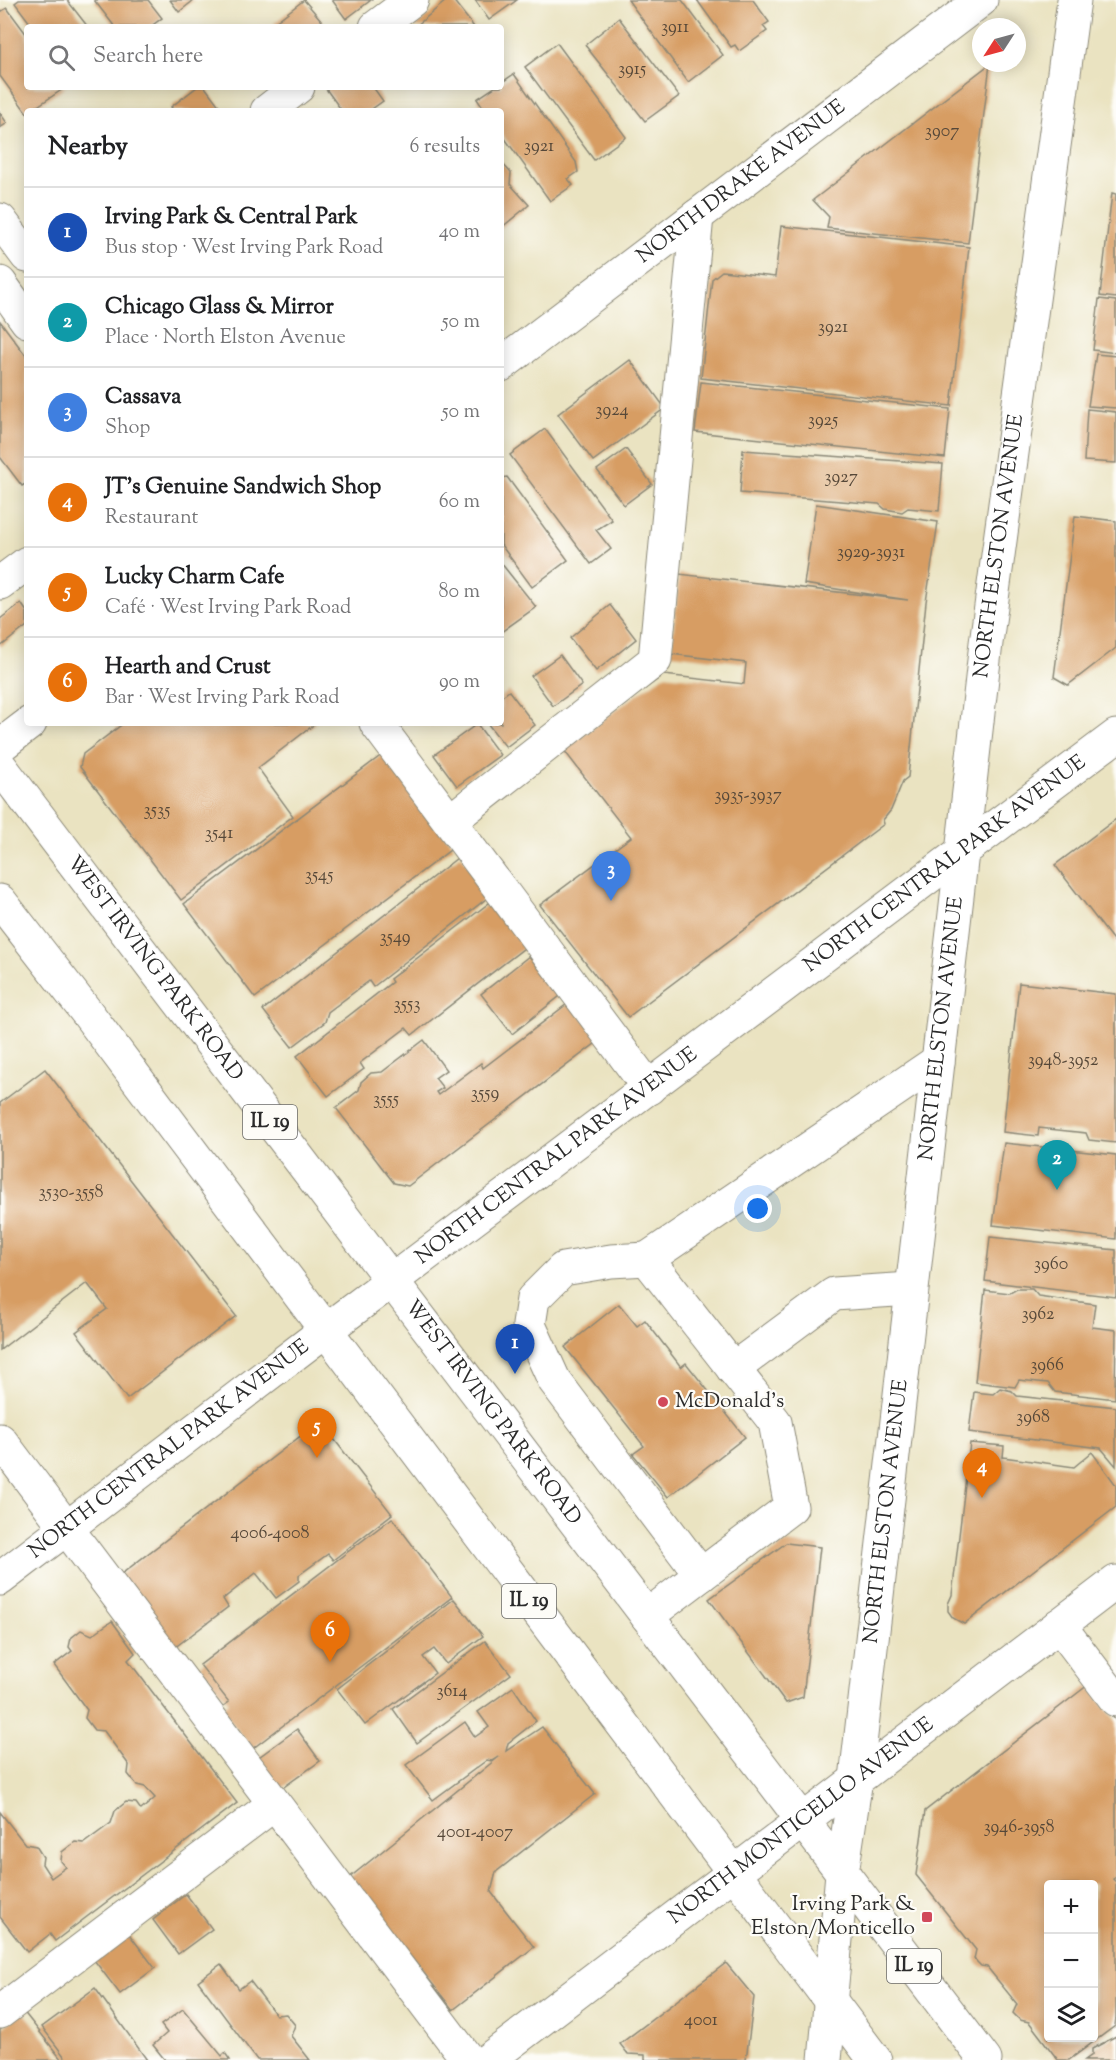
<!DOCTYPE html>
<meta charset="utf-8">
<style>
:root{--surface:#fff;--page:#f6f6f6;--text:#202124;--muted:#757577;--line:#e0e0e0;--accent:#1a73e8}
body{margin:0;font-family:"Sorts Mill Goudy",serif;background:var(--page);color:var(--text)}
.controls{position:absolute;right:18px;bottom:18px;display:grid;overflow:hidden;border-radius:6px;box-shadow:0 3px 15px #0003}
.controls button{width:54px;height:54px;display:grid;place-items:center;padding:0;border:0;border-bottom:2px solid var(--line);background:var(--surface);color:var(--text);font:30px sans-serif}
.compass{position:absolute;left:972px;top:18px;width:54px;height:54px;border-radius:50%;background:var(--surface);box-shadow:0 3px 15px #0003;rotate:234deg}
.you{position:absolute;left:758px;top:1209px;width:21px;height:21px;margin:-15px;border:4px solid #fff;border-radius:50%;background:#1a73e8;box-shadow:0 0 0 9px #1a73e833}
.badge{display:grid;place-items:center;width:39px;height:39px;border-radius:50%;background:var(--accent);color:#fff;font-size:20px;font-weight:700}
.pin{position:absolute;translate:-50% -50px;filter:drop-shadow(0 2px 3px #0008)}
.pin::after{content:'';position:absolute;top:32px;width:21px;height:18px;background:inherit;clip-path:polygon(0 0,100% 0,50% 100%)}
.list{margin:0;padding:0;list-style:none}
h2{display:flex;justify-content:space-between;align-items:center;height:78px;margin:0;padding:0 24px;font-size:26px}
h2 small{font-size:20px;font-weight:400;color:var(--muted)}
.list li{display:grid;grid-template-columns:39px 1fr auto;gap:18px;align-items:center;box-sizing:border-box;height:90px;padding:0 24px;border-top:2px solid var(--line)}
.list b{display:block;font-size:22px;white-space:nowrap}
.list p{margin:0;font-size:20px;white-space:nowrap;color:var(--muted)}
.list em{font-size:20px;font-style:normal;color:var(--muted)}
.icon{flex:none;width:33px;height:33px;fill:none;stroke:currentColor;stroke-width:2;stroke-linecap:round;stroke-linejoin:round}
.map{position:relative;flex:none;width:1116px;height:2060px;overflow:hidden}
.search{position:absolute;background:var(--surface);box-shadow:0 3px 15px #0003;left:24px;top:24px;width:480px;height:66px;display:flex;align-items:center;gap:15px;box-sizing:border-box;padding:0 21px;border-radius:6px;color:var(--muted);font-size:22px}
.panel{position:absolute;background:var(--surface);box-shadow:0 3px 15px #0003;left:24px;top:108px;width:480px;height:618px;border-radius:6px}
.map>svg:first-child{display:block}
</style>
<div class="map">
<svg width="1116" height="2060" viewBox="0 0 1116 2060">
<rect width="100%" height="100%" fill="#fdfcf7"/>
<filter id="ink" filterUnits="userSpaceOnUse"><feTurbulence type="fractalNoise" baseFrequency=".0167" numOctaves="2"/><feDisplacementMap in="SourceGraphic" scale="12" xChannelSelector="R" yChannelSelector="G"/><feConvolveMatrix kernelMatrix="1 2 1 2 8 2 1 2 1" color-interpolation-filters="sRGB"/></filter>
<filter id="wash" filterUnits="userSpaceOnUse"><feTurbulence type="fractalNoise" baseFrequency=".008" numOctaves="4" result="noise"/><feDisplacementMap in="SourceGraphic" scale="24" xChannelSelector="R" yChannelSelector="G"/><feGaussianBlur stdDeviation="1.35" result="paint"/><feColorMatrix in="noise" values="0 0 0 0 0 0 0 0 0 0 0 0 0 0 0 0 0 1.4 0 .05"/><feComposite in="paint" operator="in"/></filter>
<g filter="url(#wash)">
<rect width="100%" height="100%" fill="#eae3c1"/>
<g id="blocks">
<g fill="#d79d63" fill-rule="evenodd">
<path d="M 19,0 L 67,0 L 88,27 L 33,27 L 15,3 Z"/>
<path d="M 94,0 L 148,0 L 162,18 L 150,27 L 115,27 Z"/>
<path d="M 170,0 L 194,0 L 179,12 Z"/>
<path d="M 304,0 L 327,27 L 278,27 L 274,23 Z"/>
<path d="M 332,0 L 371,0 L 346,19 Z"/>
<path d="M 447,0 L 453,0 L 474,27 L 415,27 Z"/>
<path d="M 475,0 L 517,0 L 489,20 Z"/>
<path d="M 628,0 L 682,0 L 723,55 L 688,82 Z"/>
<path d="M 697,0 L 753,0 L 769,22 L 763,26 L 767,31 L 739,51 L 735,45 L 731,47 Z"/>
<path d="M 7,8 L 27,35 L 27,87 L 66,87 L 27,113 L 0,76 L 0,12 Z"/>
<path d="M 619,18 L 679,96 L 645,121 L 585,45 Z"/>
<path d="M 557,43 L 626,137 L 594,160 L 525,67 Z"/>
<path d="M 990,64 L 968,243 L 827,228 L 829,217 L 813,200 Z"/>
<path d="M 514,74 L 576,162 L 578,172 L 568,179 L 573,185 L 550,201 L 501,133 L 501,111 L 485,111 L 477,99 L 495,87 L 501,87 L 501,83 Z"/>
<path d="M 197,87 L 205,87 L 223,111 L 174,111 L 171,107 Z"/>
<path d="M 329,87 L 373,87 L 383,101 L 369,111 L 342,111 L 326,89 Z"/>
<path d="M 0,113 L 7,123 L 0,128 Z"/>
<path d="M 501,162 L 511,173 L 510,184 L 529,205 L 501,228 Z"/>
<path d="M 1112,193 L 1116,194 L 1116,298 L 1100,296 Z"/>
<path d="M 781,226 L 969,247 L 951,406 L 701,378 L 712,279 L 722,271 L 775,277 Z"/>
<path d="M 1099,299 L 1116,301 L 1116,353 L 1093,350 Z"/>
<path d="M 0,321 L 27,357 L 27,483 L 22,486 L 0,457 Z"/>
<path d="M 1096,354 L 1116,356 L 1116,408 L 1088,406 Z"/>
<path d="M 630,360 L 665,408 L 593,461 L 558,414 Z"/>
<path d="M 701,382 L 950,409 L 945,458 L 695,432 Z"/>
<path d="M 1087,409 L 1116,412 L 1116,463 L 1084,461 Z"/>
<path d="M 545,429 L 612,520 L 596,530 L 611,549 L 591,564 L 510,455 Z"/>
<path d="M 626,449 L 652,484 L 624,505 L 597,470 Z"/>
<path d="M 743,450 L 943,464 L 939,511 L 908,508 L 902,512 L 885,509 L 879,504 L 740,493 Z"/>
<path d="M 507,477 L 568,560 L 532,587 L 501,545 L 501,478 Z"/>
<path d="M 816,504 L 938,522 L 926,602 L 908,777 L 903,781 L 891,810 L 883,820 L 884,824 L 628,1017 L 540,905 L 631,837 L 563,749 L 664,675 L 744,684 L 746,663 L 671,654 L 679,574 L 908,600 L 804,584 Z"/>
<path d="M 1075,516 L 1116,521 L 1116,648 L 1068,685 L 1054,677 Z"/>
<path d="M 501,563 L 536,607 L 501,632 Z"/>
<path d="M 21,603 L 27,612 L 27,626 L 0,647 L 0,619 Z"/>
<path d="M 610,605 L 636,639 L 596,671 L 570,638 Z"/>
<path d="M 560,655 L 582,685 L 553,706 L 531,676 Z"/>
<path d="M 509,691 L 535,725 L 506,747 L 487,723 L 501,723 L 501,697 Z"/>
<path d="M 124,723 L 316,723 L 258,768 L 293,816 L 181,900 L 80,767 L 83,754 Z"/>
<path d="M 477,724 L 500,755 L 457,786 L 434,755 Z"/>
<path d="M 383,754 L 454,847 L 255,998 L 184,904 Z"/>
<path d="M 1116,819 L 1116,944 L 1055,865 Z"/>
<path d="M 461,855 L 491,895 L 373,987 L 369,981 L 328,1012 L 325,1022 L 292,1047 L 263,1010 Z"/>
<path d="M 493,900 L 528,945 L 412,1035 L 406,1028 L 360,1063 L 364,1069 L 328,1096 L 297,1056 L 392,982 L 390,979 Z"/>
<path d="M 529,956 L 560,996 L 512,1034 L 481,994 Z"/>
<path d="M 1019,983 L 1116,994 L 1116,1143 L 1089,1140 L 1086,1133 L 1039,1128 L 1038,1136 L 1003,1132 Z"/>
<path d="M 571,1001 L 600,1040 L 408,1186 L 394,1183 L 336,1108 L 359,1090 L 361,1082 L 371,1073 L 382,1072 L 424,1040 L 446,1070 L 435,1078 L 443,1088 L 436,1092 L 438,1095 L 481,1063 L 483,1068 Z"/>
<path d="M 45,1069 L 236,1316 L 127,1399 L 76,1332 L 107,1309 L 87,1283 L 0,1350 L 0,1103 Z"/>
<path d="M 1004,1143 L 1116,1155 L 1116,1239 L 993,1225 Z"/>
<path d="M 990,1237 L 1116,1250 L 1116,1297 L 985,1281 Z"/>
<path d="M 1017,1289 L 1032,1289 L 1038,1296 L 1095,1304 L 1092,1327 L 1116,1330 L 1115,1399 L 1055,1392 L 1048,1383 L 1019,1380 L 1015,1387 L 975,1382 L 985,1290 L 1010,1293 Z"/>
<path d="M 619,1304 L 637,1326 L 645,1320 L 681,1367 L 686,1363 L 745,1437 L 668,1497 L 633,1454 L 644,1446 L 565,1347 Z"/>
<path d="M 1000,1388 L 1012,1391 L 1017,1396 L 1116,1407 L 1116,1466 L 1101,1448 L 969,1432 L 974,1392 L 993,1394 Z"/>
<path d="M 320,1421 L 392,1514 L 333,1560 L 328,1554 L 299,1575 L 299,1581 L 276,1598 L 256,1573 L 223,1599 L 228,1607 L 174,1648 L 119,1576 Z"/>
<path d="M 970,1443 L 1004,1446 L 1003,1457 L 1074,1467 L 1092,1452 L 1116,1485 L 1116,1507 L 964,1624 L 953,1618 L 948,1611 L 948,1604 L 952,1595 Z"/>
<path d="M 392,1518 L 452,1597 L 252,1749 L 221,1708 L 229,1702 L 200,1665 Z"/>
<path d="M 786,1543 L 820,1547 L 803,1697 L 786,1703 L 709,1599 Z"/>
<path d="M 454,1599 L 483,1636 L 446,1664 L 434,1649 L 423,1657 L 435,1673 L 365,1725 L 337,1689 Z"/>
<path d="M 112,1621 L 135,1653 L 128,1660 L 237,1803 L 55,1941 L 50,1934 L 27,1952 L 0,1917 L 0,1812 L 25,1844 L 36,1846 L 43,1857 L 42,1864 L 51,1878 L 66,1867 L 61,1861 L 62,1852 L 75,1842 L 84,1843 L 111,1823 L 115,1811 L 126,1802 L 136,1803 L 141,1810 L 155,1798 L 145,1787 L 137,1785 L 128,1774 L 129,1765 L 104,1731 L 94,1730 L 85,1718 L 87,1710 L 54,1665 L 72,1651 L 69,1647 L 71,1638 L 81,1630 L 92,1635 Z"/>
<path d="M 485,1641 L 511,1674 L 417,1743 L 393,1709 Z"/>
<path d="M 1088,1685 L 1116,1721 L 1116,1877 L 1113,1879 L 1116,1882 L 1116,2017 L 1115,2026 L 1069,2060 L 1058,2060 L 1029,2022 L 1020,2020 L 1013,2013 L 1017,2004 L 987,1967 L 981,1966 L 974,1959 L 976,1950 L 916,1875 L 925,1811 ZM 1048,1884 L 1094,1884 L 1094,2038 L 1048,2038 Z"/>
<path d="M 513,1687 L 536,1721 L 508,1743 L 506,1751 L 542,1727 L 595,1794 L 496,1872 L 491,1892 L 534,1947 L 453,2010 L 349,1878 L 500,1756 L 492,1761 L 487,1760 L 433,1800 L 406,1765 L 465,1722 L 475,1737 L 489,1727 L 478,1712 Z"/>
<path d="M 297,1729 L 320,1761 L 281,1789 L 259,1757 Z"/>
<path d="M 186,1894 L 212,1929 L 178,1954 L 153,1920 Z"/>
<path d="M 129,1934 L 155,1968 L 120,1994 L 94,1960 Z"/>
<path d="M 726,1963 L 754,1997 L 746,2060 L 645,2060 L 645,2055 L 628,2054 L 620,2044 Z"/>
<path d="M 221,1964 L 239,1989 L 250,1981 L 276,2015 L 286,2014 L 295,2025 L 291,2036 L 310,2060 L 257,2060 L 198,1981 Z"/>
<path d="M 95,1988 L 147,2060 L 67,2060 L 42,2027 Z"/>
<path d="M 183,2009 L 222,2056 L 225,2053 L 230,2060 L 165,2060 L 153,2045 L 167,2033 L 161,2025 Z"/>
<path d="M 23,2011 L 62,2060 L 0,2060 L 0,2030 Z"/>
<path d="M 1116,2036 L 1116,2060 L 1085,2060 L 1092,2055 L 1092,2049 Z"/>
</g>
</g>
</g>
<g filter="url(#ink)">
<use href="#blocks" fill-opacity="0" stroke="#8a8776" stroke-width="1.5"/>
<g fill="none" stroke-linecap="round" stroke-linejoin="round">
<g stroke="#8a8776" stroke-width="35">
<g id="minor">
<path d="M 376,27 L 412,0"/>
<path d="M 267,111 L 298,87"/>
<path d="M 0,220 L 27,256"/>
<path d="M 0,283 L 27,321"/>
<path id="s1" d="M 501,365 L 981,0"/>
<path d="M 0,583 L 27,563"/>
<path d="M 376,723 L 649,1088"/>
<path d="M 0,746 L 30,723"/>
<path d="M 450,821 L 655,660 L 697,216"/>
<path d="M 647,1259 L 611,1261 L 563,1269 L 533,1299 L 529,1325 L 554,1380 L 701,1575"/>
<path d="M 733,1369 L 834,1294 L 911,1289"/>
<path d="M 0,1440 L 468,2060"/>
<path id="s2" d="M 0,1579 L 326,1330 L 1116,736"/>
<path d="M 647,1616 L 791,1507 L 775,1422 L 647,1259 L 938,1061"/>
<path d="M 1059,1625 L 1116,1700"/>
<path d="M 0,2012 L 274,1804"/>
<path id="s3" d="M 488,2060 L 1116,1582"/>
</g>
</g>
<g stroke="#8a8776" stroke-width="35">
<g id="major">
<path id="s4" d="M 0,766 L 985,2060"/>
<path d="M 0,901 L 88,1014 L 875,2060"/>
<path id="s5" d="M 825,2060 L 842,1873 L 856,1779 L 986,643 L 1074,0"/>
</g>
</g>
<use href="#minor" stroke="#fff" stroke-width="33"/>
<use href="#major" stroke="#fff" stroke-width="33"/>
</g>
</g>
<g fill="#d1495b" stroke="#fdfcf7" stroke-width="2">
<circle cx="663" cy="1402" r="6"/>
<rect x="921" y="1911" width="12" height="12" rx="3"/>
</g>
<g text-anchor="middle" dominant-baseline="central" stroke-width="4.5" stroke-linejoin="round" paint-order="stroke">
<g font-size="18" fill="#564839">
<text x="675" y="28">3911</text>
<text x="632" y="70">3915</text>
<text x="942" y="132">3907</text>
<text x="539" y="147">3921</text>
<text x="833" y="328">3921</text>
<text x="612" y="411">3924</text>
<text x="823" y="421">3925</text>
<text x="841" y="478">3927</text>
<text x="871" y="553">3929-3931</text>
<text x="748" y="796">3935-3937</text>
<text x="157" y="811">3535</text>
<text x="219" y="834">3541</text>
<text x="319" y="876">3545</text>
<text x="395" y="938">3549</text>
<text x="407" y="1005">3553</text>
<text x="1063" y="1061">3948-3952</text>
<text x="485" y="1094">3559</text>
<text x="386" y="1100">3555</text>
<text x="71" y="1193">3530-3558</text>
<text x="1051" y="1265">3960</text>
<text x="1038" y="1315">3962</text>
<text x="1047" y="1366">3966</text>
<text x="1033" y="1418">3968</text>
<text x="270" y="1534">4006-4008</text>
<text x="452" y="1692">3614</text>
<text x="1019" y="1828">3946-3958</text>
<text x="475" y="1833">4001-4007</text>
<text x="701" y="2021">4001</text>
</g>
<g fill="#fdfcf7" stroke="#6a6a68" stroke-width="1.5">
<rect x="243" y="1105" width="54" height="34" rx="4.5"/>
<rect x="502" y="1584" width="54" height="34" rx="4.5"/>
<rect x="887" y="1949" width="54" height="34" rx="4.5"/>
</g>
<g font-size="20" font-weight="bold" fill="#2b2b2b">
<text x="270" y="1122">IL 19</text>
<text x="529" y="1601">IL 19</text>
<text x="914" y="1966">IL 19</text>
</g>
<g font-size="21" fill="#2b2b2b" stroke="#fdfcf7">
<text stroke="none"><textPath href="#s1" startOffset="302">NORTH DRAKE AVENUE</textPath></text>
<text stroke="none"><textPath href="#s5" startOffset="1524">NORTH ELSTON AVENUE</textPath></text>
<text stroke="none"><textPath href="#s2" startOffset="1185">NORTH CENTRAL PARK AVENUE</textPath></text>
<text stroke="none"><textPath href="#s4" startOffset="255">WEST IRVING PARK ROAD</textPath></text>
<text stroke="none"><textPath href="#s5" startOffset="1038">NORTH ELSTON AVENUE</textPath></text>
<text stroke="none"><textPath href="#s2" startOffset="699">NORTH CENTRAL PARK AVENUE</textPath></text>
<text stroke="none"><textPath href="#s4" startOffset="813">WEST IRVING PARK ROAD</textPath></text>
<text stroke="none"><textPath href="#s2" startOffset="213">NORTH CENTRAL PARK AVENUE</textPath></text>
<text stroke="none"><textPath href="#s5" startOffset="552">NORTH ELSTON AVENUE</textPath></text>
<text stroke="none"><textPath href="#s3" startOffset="394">NORTH MONTICELLO AVENUE</textPath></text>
</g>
<g font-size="21" fill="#2b2b2b" stroke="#fdfcf7" text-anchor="start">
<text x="675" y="1402">McDonald's</text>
<text x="915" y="1905" text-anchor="end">Irving Park &amp;<tspan x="915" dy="24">Elston/Monticello</tspan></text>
</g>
</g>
</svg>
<div class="controls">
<button>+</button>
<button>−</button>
<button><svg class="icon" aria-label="layers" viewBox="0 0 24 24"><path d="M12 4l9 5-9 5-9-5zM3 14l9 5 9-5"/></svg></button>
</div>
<svg class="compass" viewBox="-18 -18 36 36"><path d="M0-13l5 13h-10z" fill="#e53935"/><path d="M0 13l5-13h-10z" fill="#757577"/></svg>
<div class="you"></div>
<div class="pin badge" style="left:515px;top:1374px;background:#1a4fb4">1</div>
<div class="pin badge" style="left:1057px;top:1190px;background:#0f9aa8">2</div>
<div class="pin badge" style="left:611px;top:901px;background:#3f7fe0">3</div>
<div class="pin badge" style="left:982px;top:1498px;background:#e8710a">4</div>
<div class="pin badge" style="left:317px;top:1458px;background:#e8710a">5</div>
<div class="pin badge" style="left:330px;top:1662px;background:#e8710a">6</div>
<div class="search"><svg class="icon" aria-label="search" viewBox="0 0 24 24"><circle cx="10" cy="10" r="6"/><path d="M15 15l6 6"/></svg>Search here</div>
<section class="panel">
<h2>Nearby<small>6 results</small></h2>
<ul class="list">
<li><span class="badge" style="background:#1a4fb4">1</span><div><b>Irving Park &amp; Central Park</b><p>Bus stop · West Irving Park Road</p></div><em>40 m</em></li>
<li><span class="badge" style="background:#0f9aa8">2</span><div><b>Chicago Glass &amp; Mirror</b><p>Place · North Elston Avenue</p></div><em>50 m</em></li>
<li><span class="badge" style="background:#3f7fe0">3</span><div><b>Cassava</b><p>Shop</p></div><em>50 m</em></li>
<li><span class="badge" style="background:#e8710a">4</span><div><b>JT's Genuine Sandwich Shop</b><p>Restaurant</p></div><em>60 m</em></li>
<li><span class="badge" style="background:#e8710a">5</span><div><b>Lucky Charm Cafe</b><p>Café · West Irving Park Road</p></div><em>80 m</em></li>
<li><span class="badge" style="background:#e8710a">6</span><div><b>Hearth and Crust</b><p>Bar · West Irving Park Road</p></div><em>90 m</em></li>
</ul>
</section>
</div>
